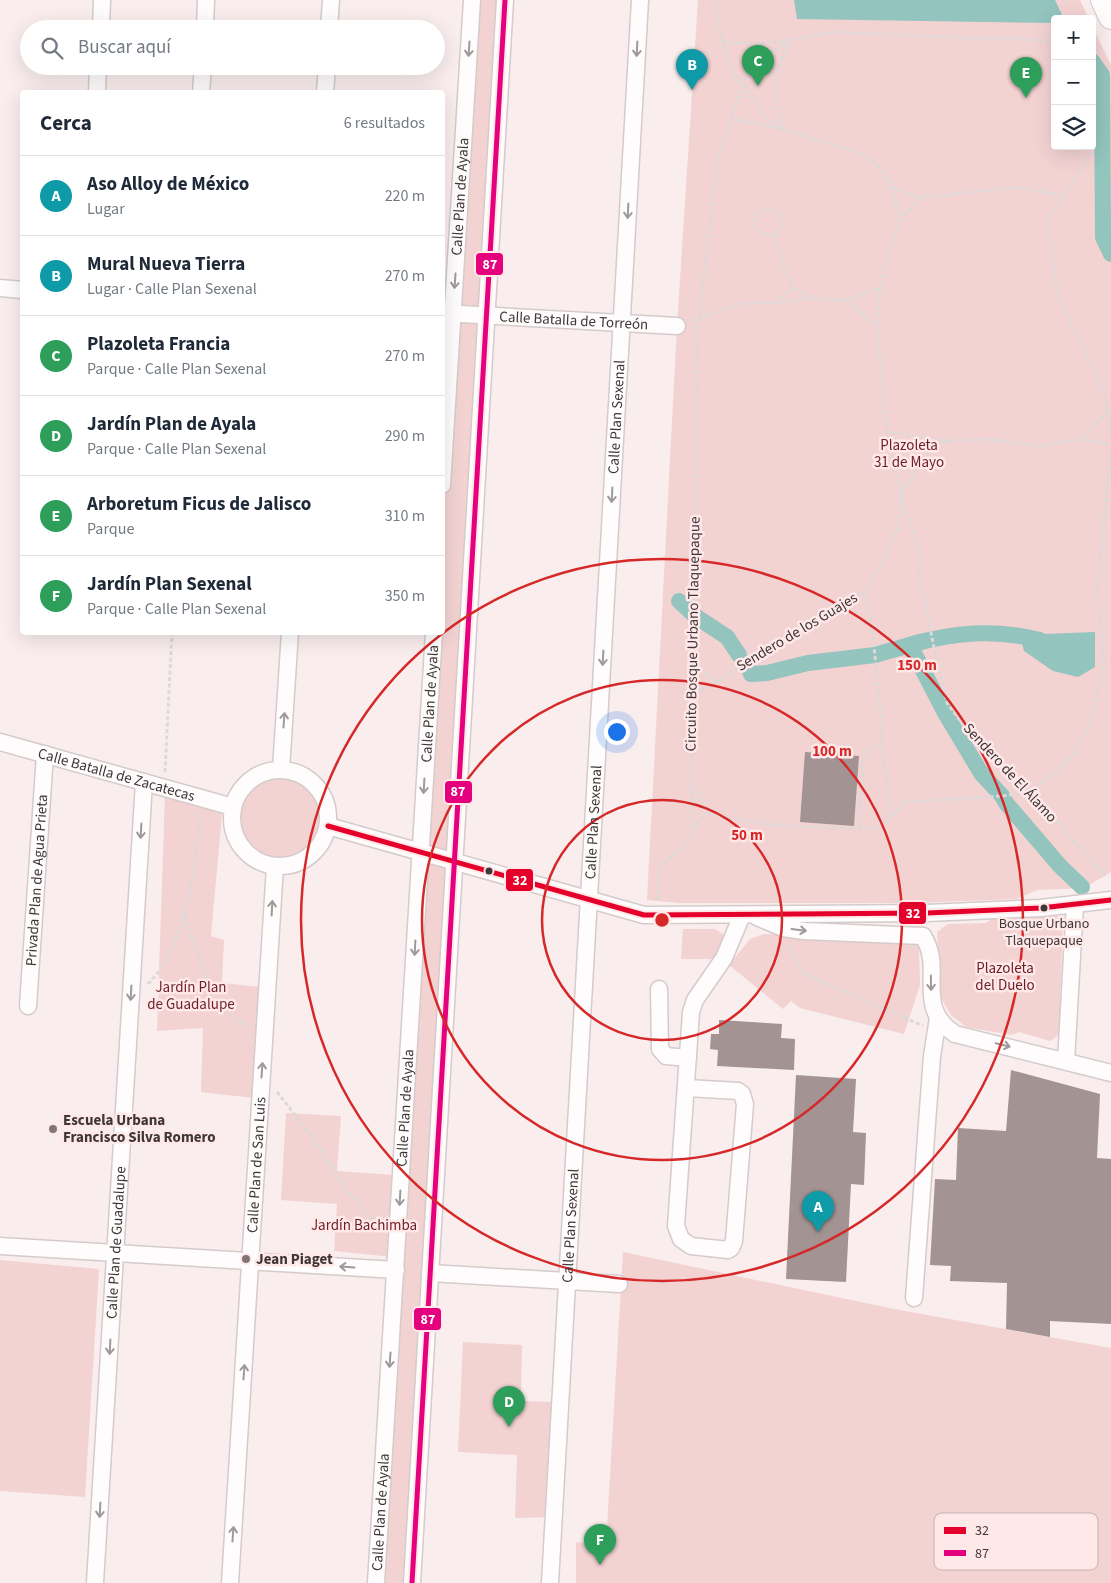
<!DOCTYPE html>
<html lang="es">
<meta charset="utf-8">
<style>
:root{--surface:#fff;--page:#f2f2f3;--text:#1f2937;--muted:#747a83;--line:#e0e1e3;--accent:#807677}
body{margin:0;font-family:"Source Sans 3",sans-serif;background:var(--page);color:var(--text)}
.controls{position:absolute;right:15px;top:15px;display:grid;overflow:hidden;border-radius:5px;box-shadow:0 5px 20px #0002}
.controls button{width:45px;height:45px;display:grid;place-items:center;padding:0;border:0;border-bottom:1px solid var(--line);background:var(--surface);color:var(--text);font:25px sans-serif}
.you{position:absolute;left:616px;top:731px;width:18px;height:18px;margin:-12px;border:4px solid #fff;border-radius:50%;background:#1a73e8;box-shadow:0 0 0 8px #1a73e833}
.badge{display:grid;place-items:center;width:32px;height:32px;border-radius:50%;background:var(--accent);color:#fff;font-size:16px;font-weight:700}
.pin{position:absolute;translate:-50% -41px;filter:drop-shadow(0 1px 2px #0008)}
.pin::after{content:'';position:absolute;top:26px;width:18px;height:15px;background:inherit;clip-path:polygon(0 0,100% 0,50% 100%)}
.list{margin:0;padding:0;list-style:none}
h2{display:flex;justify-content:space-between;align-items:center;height:65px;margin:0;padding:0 20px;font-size:21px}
h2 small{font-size:16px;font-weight:400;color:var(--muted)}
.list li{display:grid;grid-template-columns:32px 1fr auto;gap:15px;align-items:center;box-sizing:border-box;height:80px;padding:0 20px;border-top:1px solid var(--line)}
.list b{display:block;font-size:19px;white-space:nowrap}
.list p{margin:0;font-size:16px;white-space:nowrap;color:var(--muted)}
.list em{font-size:16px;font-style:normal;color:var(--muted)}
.icon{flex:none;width:28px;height:28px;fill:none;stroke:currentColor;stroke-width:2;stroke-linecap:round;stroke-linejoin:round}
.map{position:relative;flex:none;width:1111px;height:1583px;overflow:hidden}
.search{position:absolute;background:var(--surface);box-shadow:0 5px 20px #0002;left:20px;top:20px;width:425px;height:55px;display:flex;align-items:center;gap:12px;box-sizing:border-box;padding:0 18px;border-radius:28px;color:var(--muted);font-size:19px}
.panel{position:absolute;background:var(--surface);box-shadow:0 5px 20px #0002;left:20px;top:90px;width:425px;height:545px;border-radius:5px}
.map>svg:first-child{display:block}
</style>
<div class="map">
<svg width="1111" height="1583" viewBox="0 0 1111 1583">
<rect width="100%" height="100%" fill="#faeded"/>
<g fill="#f3d2d2">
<path d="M 472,0 L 504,0 L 482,312 L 457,311 Z"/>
<path d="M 698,0 L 1080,0 L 1089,19 L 1055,19 L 1055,146 L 1092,146 L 1092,26 L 1111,65 L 1111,872 L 1084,888 L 1037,890 L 1017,899 L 912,903 L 679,903 L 647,900 L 677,326 Z"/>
<path d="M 457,314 L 486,315 L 454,856 L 420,851 L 435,633 L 442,632 L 443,528 Z"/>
<circle cx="280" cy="818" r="48"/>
<path d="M 165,794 L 222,814 L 211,936 L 224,940 L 222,983 L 262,987 L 254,1098 L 201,1092 L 203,1028 L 157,1031 Z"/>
<path d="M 425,856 L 454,860 L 412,1583 L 376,1583 Z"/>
<path d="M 1056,915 L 1063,923 L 1059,1035 L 1050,1041 L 1019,1032 L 1011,1035 L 966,1027 L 951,1015 L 941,998 L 937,932 L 948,924 L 986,923 L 994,917 Z"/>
<path d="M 683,929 L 715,929 L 729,938 L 713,959 L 681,959 Z"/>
<path d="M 764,934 L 909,937 L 919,946 L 920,985 L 904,1034 L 800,1008 L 791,1001 L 783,1009 L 729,965 L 750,939 Z"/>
<path d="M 286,1113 L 341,1116 L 337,1171 L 393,1175 L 393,1257 L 334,1251 L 337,1204 L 281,1200 Z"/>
<path d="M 623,1252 L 894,1309 L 1111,1348 L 1111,1583 L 576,1583 L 576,1542 L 606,1545 Z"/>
<path d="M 0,1260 L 99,1269 L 85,1497 L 0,1491 Z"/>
<path d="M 463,1342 L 522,1345 L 521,1401 L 560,1402 L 554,1517 L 515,1518 L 517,1455 L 458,1452 Z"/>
</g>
<g fill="#93c4bd">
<path d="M 794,0 L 1055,0 L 1064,19 L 1055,19 L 1055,23 L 797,19 Z"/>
<path d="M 1095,632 L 1095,667 L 1078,677 L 1053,671 L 1024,651 L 1020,635 Z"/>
</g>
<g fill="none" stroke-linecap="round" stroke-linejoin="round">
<g stroke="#93c4bd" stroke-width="16">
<path d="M 1092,61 L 1102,75 L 1103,237 L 1111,254"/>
<path d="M 679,601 L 695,616 L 727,637 L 739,655"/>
<path d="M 1040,640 C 995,629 954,632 910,645 L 945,713 L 981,773 L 1002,796 L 1006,803 L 1060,866 L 1082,887"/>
<path d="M 750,671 L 751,674 L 767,673 L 808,663 L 875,655 L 920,642"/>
</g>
</g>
<g fill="#a39393">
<path d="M 805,752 L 859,756 L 854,826 L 800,822 Z"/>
<path d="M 719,1020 L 782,1024 L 781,1038 L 795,1039 L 794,1070 L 717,1066 L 718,1050 L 710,1049 L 711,1034 L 719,1034 Z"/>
<path d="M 1011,1070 L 1100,1094 L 1097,1158 L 1111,1159 L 1111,1324 L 1050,1321 L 1050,1337 L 1006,1329 L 1007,1283 L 950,1281 L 951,1266 L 930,1265 L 935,1179 L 956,1180 L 958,1128 L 1006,1131 Z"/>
<path d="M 796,1075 L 856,1079 L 853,1132 L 866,1133 L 864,1185 L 851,1184 L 846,1282 L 786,1279 Z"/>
</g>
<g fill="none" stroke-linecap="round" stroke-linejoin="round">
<g stroke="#d5cbcb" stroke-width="19">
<g id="minor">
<path d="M 101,29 L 102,0"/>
<path d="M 205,29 L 206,0"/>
<path d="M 329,29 L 331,0"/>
<path d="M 97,92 L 98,66"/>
<path d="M 201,92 L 203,66"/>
<path d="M 325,92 L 327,66"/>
<path d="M 0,288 L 22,290"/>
<path id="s1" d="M 442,313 L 677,326"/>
<path id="s2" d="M 442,485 L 472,0"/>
<path id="s3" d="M 0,742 L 233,807"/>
<path d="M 281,769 L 290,632"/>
<circle cx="280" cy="818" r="48"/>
<path d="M 328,826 L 644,915 L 927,913 L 1041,908 L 1111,900"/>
<path d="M 757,917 L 783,928 L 804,931 L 923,936"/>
<path d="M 923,936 C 945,970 913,1006 955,1034 L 1111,1073"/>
<path d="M 659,989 L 660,1049 L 666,1056 L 688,1058"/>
<path id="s4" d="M 28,1006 L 45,754"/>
<path d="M 1066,1061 L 1075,904"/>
<path d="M 687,1088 L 738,1091 L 742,1094 L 745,1104 L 734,1241 L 731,1248 L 728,1250 L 691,1246 L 681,1239 L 676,1226 L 691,1012 L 695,1000 L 724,958 L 742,915"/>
<path d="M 0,1246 L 396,1270"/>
<path d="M 430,1273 L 619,1284"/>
<path d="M 914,1298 L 932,1056 L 938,1018"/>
<path id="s5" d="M 95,1583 L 144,782"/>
<path id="s6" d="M 230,1583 L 275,866"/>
<path id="s7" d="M 376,1583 L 434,632"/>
<path d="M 412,1583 L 505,0"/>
<path id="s8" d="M 550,1583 L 640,0"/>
</g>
</g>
<g stroke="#d5cbcb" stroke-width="26">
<path id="highway" d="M 1103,0 L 1111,17"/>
</g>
<g stroke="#ded9d9" stroke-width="3" stroke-dasharray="4 2.5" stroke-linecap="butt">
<path d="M 715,0 L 722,42 L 734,75 L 743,85 L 767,118 L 782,129 L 863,154 L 881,169 L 892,188 L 900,220 L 890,247 L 880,288 L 877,326 L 887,432 L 892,451 L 900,493 L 918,544 L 919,571 L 936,658 L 947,703 L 967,730 L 1030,792 L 1105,876"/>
<path d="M 722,42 L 757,44 L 789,40 L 774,82 L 782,129 L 742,121 L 731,117"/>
<path d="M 1055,42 L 1016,38 L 967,38 L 834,32 L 789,40 L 748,70 L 718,159 L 699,318 L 697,353 L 695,616 L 690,659 L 691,783 L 705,808 L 719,816 L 781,826 L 877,829 L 892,817 L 904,802 L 1002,796 L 1030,792 L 1068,762 L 1090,726 L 1104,664 L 1097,590 L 1111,450"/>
<path d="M 1092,127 L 1093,149 L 1064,196 L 1047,218 L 1058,298 L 1097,376 L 1109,410 L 1111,439"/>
<path d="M 893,188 L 920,198 L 1017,187 L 1064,196"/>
<path d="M 900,220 L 920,198"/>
<path d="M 774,234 C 758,238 747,222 760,210 L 769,208 L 779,213 C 783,222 782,228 774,234 L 784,268 L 792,287 L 812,298"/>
<path d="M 846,300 L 876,325"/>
<path d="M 775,303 L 792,287"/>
<path d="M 691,321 L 744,303 L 775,303 L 812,298 L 846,300 L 880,288"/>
<path d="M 887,432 L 947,441"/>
<path d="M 1083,438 L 1109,410"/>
<path d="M 901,493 L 929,451 L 936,445 L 950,441 L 989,439 L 1040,446 L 1082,439 L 1111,445"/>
<path d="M 864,592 L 872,626 L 881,716 L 881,743 L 892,816"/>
<path d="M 690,659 L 717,682"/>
<path d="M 689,696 L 717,682 L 745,663 L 806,629 L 864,592 L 885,559 L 899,526 L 900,496"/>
<path d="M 165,772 L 172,632"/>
<path d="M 691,784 L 693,828"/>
<path d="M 859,828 L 864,754 L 881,743"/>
<path d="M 658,900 L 659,866 C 666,861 675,855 681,849 C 693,837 695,819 712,812"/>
<path d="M 184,916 L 200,958 L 212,999 L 233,1018 L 250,1028"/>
<path d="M 788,944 L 803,973 L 923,1026"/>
<path d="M 148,984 C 187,945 195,867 200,814"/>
<path d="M 277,1092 L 311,1135 L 350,1194 L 381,1228"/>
</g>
<use href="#minor" stroke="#fefcfc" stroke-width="16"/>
<use href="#highway" stroke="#fefcfc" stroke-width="24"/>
<g stroke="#ffe8e8" stroke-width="9">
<path id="bus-1" d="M 328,826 L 644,915 L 927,913 L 1041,908 L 1111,900"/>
</g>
<g stroke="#ffe8e8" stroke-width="9">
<path id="bus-2" d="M 412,1583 L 505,0"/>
</g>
<use href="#bus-1" stroke="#e4002b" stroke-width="5"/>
<use href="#bus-2" stroke="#e5007d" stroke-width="5"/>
</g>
<defs><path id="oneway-shaft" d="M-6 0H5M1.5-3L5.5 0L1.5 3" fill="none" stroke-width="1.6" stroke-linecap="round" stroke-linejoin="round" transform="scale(1.25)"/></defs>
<g stroke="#9e999a">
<use href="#oneway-shaft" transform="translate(469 49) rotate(94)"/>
<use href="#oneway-shaft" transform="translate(637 49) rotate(93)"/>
<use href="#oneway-shaft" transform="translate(628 211) rotate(93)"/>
<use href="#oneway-shaft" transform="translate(455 281) rotate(94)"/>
<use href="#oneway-shaft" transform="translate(612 495) rotate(93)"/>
<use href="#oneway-shaft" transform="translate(603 658) rotate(93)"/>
<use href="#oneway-shaft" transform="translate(284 720) rotate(-86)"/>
<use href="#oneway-shaft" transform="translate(424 786) rotate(93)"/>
<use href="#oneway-shaft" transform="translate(141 831) rotate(93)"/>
<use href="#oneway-shaft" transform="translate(272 908) rotate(-87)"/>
<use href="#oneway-shaft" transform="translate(799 930) rotate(7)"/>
<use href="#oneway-shaft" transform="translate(415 948) rotate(93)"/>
<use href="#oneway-shaft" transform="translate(931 983) rotate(89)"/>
<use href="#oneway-shaft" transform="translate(131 993) rotate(93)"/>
<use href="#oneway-shaft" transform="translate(1003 1045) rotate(13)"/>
<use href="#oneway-shaft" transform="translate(262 1070) rotate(-86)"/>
<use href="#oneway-shaft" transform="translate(400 1198) rotate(93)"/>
<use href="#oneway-shaft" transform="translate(347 1267) rotate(-176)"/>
<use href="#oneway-shaft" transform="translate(110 1347) rotate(93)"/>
<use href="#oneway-shaft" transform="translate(390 1360) rotate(94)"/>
<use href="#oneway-shaft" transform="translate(244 1372) rotate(-86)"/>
<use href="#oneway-shaft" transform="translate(100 1510) rotate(93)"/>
<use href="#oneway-shaft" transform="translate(233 1534) rotate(-86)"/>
</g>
<g fill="none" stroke="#d62828" stroke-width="2.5">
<circle cx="662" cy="920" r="120"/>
<circle cx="662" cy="920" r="240"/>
<circle cx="662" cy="920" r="361"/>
</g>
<g fill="#3f3637" stroke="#ffe8e8" stroke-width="2">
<circle cx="489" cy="871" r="4.5"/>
<circle cx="1044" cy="908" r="4.5"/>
</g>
<g fill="#807677" stroke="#ffe8e8" stroke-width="2">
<circle cx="53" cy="1129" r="5"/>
<circle cx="246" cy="1259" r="5"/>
</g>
<g text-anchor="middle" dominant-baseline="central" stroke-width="5" stroke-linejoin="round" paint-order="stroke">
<g font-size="14" fill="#3f3637" stroke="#ffe8e8">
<text x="1044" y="924">Bosque Urbano<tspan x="1044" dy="17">Tlaquepaque</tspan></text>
</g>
<g font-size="15" fill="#3f3637" stroke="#ffe8e8">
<text stroke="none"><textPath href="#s2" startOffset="289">Calle Plan de Ayala</textPath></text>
<text stroke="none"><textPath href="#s1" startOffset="132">Calle Batalla de Torreón</textPath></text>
<text stroke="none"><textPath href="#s8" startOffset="1168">Calle Plan Sexenal</textPath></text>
<text transform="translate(797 632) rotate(-31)">Sendero de los Guajes</text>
<text transform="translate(693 634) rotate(-89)">Circuito Bosque Urbano Tlaquepaque</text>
<text stroke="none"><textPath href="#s7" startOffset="881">Calle Plan de Ayala</textPath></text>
<text transform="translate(1010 773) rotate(47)">Sendero de El Álamo</text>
<text stroke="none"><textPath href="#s3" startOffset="121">Calle Batalla de Zacatecas</textPath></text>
<text stroke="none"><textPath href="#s8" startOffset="762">Calle Plan Sexenal</textPath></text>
<text stroke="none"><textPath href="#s4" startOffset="126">Privada Plan de Agua Prieta</textPath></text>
<text stroke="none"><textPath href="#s7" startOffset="476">Calle Plan de Ayala</textPath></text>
<text stroke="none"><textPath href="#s6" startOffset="419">Calle Plan de San Luis</textPath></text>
<text stroke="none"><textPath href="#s8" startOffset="358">Calle Plan Sexenal</textPath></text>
<text stroke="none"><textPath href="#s5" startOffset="341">Calle Plan de Guadalupe</textPath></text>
<text stroke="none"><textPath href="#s7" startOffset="71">Calle Plan de Ayala</textPath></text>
</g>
<g font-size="15" fill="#6b1e28" stroke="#ffe8e8">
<text x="909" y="445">Plazoleta<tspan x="909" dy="17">31 de Mayo</tspan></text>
<text x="1005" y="968">Plazoleta<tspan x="1005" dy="17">del Duelo</tspan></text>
<text x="191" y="987">Jardín Plan<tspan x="191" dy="17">de Guadalupe</tspan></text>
<text x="364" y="1225">Jardín Bachimba</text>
</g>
<g font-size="15" font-weight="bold" fill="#3f3637" stroke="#ffe8e8" text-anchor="start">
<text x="63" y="1120">Escuela Urbana<tspan x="63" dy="17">Francisco Silva Romero</tspan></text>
<text x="256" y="1259">Jean Piaget</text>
</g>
</g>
<rect x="934" y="1513" width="164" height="57" rx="8" fill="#ffe8e8" stroke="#c5b3b3" stroke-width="1"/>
<rect x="944" y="1527" width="22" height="7" fill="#e4002b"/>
<rect x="944" y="1550" width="22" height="6" fill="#e5007d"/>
<g font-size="14" fill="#3f3637">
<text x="975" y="1535">32</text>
<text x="975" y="1558">87</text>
</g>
<circle cx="662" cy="920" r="8" fill="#d62828" stroke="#ffe8e8" stroke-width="2.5"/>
<g font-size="15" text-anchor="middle" font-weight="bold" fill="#d62828" stroke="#ffe8e8" stroke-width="5" stroke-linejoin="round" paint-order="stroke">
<text x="917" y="670">150 m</text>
<text x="832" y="756">100 m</text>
<text x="747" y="840">50 m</text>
</g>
<g stroke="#ffe8e8" stroke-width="2">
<rect x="475" y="252" width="29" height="24" rx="5" fill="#e5007d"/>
<rect x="444" y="780" width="29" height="24" rx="5" fill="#e5007d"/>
<rect x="505" y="868" width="29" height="24" rx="5" fill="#e4002b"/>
<rect x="898" y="901" width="29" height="24" rx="5" fill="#e4002b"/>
<rect x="413" y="1307" width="29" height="24" rx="5" fill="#e5007d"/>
</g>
<g font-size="14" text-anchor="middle" font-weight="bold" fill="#fff">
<text x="490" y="269">87</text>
<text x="458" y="796">87</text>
<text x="520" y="885">32</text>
<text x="913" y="918">32</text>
<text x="428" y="1324">87</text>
</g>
</svg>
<div class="controls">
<button>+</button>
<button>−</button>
<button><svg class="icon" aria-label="layers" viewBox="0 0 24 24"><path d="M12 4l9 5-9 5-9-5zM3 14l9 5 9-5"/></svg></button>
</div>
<div class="you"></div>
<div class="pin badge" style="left:818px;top:1232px;background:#0f9aa8">A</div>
<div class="pin badge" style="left:692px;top:90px;background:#0f9aa8">B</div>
<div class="pin badge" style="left:758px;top:86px;background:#2e9e5b">C</div>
<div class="pin badge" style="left:509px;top:1427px;background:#2e9e5b">D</div>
<div class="pin badge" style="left:1026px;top:98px;background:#2e9e5b">E</div>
<div class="pin badge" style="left:600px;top:1565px;background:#2e9e5b">F</div>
<div class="search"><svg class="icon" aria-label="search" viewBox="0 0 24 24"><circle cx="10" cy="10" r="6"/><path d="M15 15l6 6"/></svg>Buscar aquí</div>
<section class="panel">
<h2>Cerca<small>6 resultados</small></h2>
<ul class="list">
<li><span class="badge" style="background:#0f9aa8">A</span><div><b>Aso Alloy de México</b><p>Lugar</p></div><em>220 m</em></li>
<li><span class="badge" style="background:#0f9aa8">B</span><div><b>Mural Nueva Tierra</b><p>Lugar · Calle Plan Sexenal</p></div><em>270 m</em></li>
<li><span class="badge" style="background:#2e9e5b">C</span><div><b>Plazoleta Francia</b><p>Parque · Calle Plan Sexenal</p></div><em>270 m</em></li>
<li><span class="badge" style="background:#2e9e5b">D</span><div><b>Jardín Plan de Ayala</b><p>Parque · Calle Plan Sexenal</p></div><em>290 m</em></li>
<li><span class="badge" style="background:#2e9e5b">E</span><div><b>Arboretum Ficus de Jalisco</b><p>Parque</p></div><em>310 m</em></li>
<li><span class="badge" style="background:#2e9e5b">F</span><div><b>Jardín Plan Sexenal</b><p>Parque · Calle Plan Sexenal</p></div><em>350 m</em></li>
</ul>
</section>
</div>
